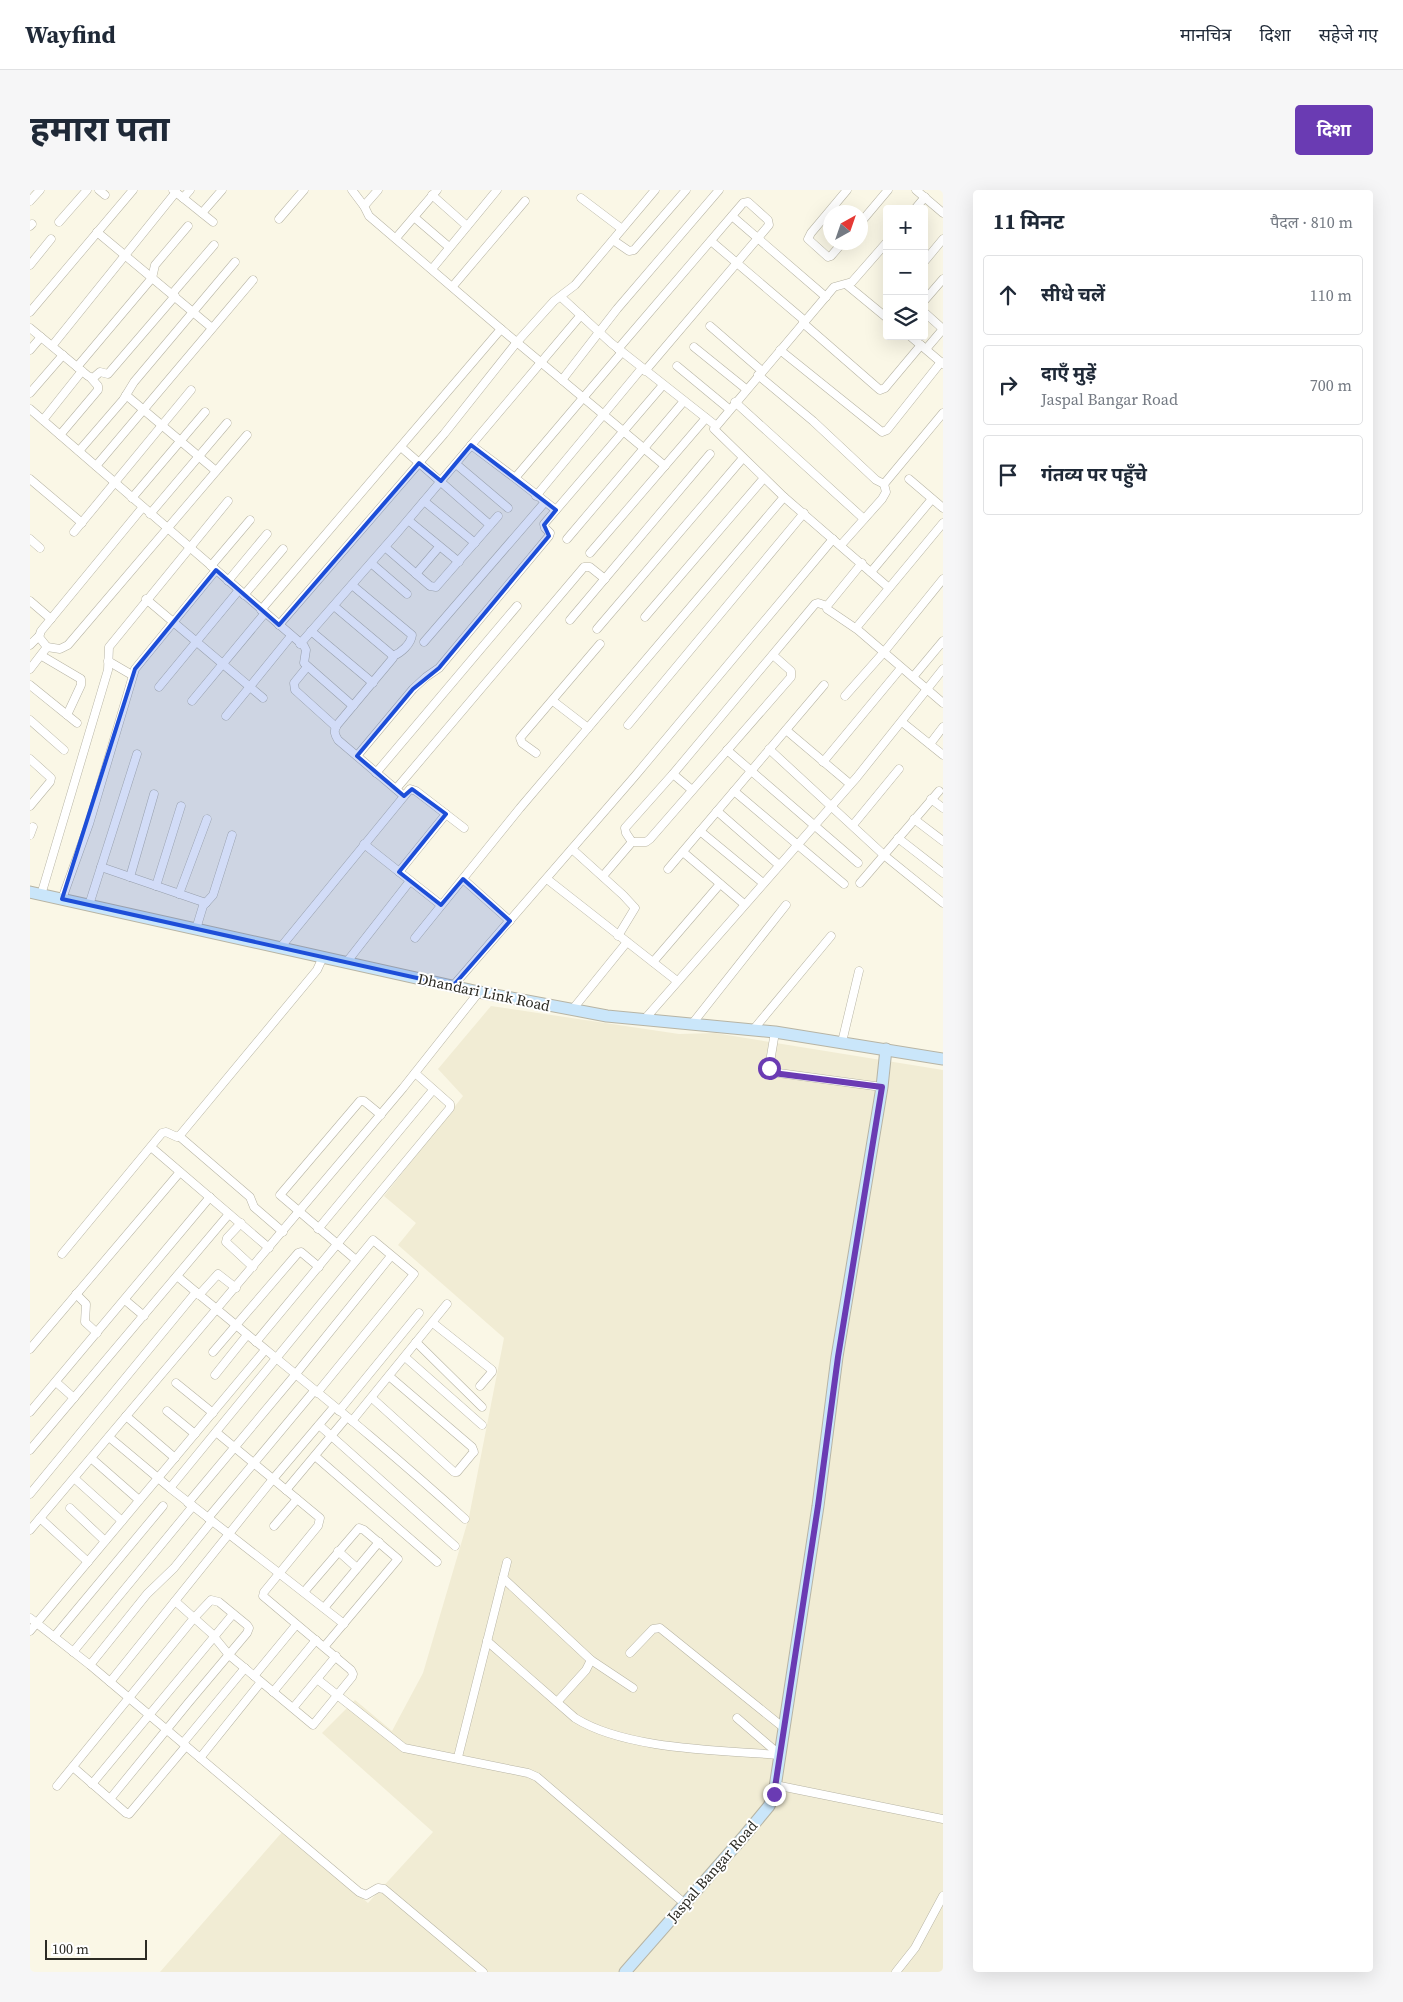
<!DOCTYPE html>
<html lang="hi">
<meta charset="utf-8">
<style>
:root{--surface:#fff;--page:#f6f6f7;--text:#1f2937;--muted:#747a83;--line:#e0e1e3;--accent:#6a3bb3}
body{margin:0;font-family:"Source Serif 4","Noto Sans Devanagari",serif;background:var(--page);color:var(--text)}
.controls{position:absolute;right:15px;top:15px;display:grid;overflow:hidden;border-radius:5px;box-shadow:0 5px 20px #0002}
.controls button{width:45px;height:45px;display:grid;place-items:center;padding:0;border:0;border-bottom:1px solid var(--line);background:var(--surface);color:var(--text);font:25px sans-serif}
.compass{position:absolute;left:793px;top:15px;width:45px;height:45px;border-radius:50%;background:var(--surface);box-shadow:0 5px 20px #0002;rotate:40deg}
.scale{position:absolute;left:15px;bottom:12px;width:102px;box-sizing:border-box;padding-left:5px;border:2px solid #2c2b24;border-top:0;font-size:14px;line-height:18px;white-space:nowrap;color:#2c2b24;-webkit-text-stroke:4px #fff;paint-order:stroke}
.stop{position:absolute;width:15px;height:15px;margin:-11px;border:4px solid #6a3bb3;border-radius:50%;background:#fff}
.stop.end{background:#6a3bb3;border-color:#fff;box-shadow:0 1px 5px #0008}
.list{margin:0;padding:0;list-style:none}
h2{display:flex;justify-content:space-between;align-items:center;height:65px;margin:0;padding:0 20px;font-size:21px}
h2 small{font-size:16px;font-weight:400;color:var(--muted)}
.list li{display:grid;grid-template-columns:32px 1fr auto;gap:15px;align-items:center;box-sizing:border-box;height:80px;margin:0 10px 10px;padding:0 10px;border:1px solid var(--line);border-radius:5px}
.list b{display:block;font-size:19px;white-space:nowrap}
.list p{margin:0;font-size:16px;white-space:nowrap;color:var(--muted)}
.list em{font-size:16px;font-style:normal;color:var(--muted)}
.icon{flex:none;width:28px;height:28px;fill:none;stroke:currentColor;stroke-width:2;stroke-linecap:round;stroke-linejoin:round}
.map{position:relative;flex:none;width:913px;height:1782px;overflow:hidden;border-radius:5px}
header{display:flex;align-items:center;gap:30px;box-sizing:border-box;height:70px;padding:0 25px;background:var(--surface);border-bottom:1px solid var(--line)}
header strong{font-size:24px}
nav{display:flex;gap:28px;margin-inline-start:auto;font-size:18px}
.intro{display:flex;align-items:center;justify-content:space-between;box-sizing:border-box;height:120px;padding:0 30px}
h1{margin:0;font-size:35px}
.button{padding:12px 22px;border-radius:5px;background:var(--accent);color:#fff;font-size:18px;font-weight:700}
main{display:flex;gap:30px;padding:0 30px}
aside{flex:1;background:var(--surface);border-radius:5px;box-shadow:0 5px 20px #0002}
.map>svg:first-child{display:block}
</style>
<header>
<strong>Wayfind</strong>
<nav><a>मानचित्र</a><a>दिशा</a><a>सहेजे गए</a></nav>
</header>
<div class="intro"><h1>हमारा पता</h1><a class="button">दिशा</a></div>
<main>
<div class="map">
<svg width="913" height="1782" viewBox="0 0 913 1782">
<rect width="100%" height="100%" fill="#faf7e6"/>
<path fill="#f1ecd4" d="M 461,816 L 649,844 L 685,843 L 913,880 L 913,1782 L 130,1782 L 253,1641 L 338,1713 L 403,1642 L 292,1543 L 325,1510 L 362,1541 L 393,1483 L 439,1327 L 474,1148 L 368,1055 L 386,1033 L 354,1006 L 433,906 L 408,879 Z"/>
<g fill="none" stroke-linecap="round" stroke-linejoin="round">
<g stroke="#b7b4a4" stroke-width="9">
<g id="street">
<path d="M 69,0 L 75,5"/>
<path d="M 143,0 L 183,32"/>
<path d="M 322,0 L 334,16"/>
<path d="M 348,0 L 334,16 L 339,26 L 471,139 L 635,276"/>
<path d="M 886,0 L 913,23"/>
<path d="M 402,5 L 437,36"/>
<path d="M 153,8 L 160,0"/>
<path d="M 551,8 L 592,39"/>
<path d="M 0,11 L 10,0"/>
<path d="M 885,19 L 895,7"/>
<path d="M 172,23 L 192,0"/>
<path d="M 702,26 L 796,107"/>
<path d="M 384,27 L 419,57"/>
<path d="M 249,29 L 274,0"/>
<path d="M 29,32 L 57,0"/>
<path d="M 831,32 L 858,0"/>
<path d="M 0,36 L 2,34"/>
<path d="M 67,42 L 182,138"/>
<path d="M 366,48 L 407,0"/>
<path d="M 583,50 L 599,61 L 604,60 L 656,0"/>
<path d="M 681,51 L 775,131"/>
<path d="M 813,52 L 801,66 L 798,67 L 778,49 L 781,43 L 817,0"/>
<path d="M 857,52 L 822,92 L 804,97 L 684,239 L 754,307 L 859,398"/>
<path d="M 894,72 L 913,49"/>
<path d="M 0,75 L 21,49"/>
<path d="M 402,79 L 467,0"/>
<path d="M 817,95 L 857,128"/>
<path d="M 423,96 L 495,11"/>
<path d="M 142,104 L 184,55"/>
<path d="M 531,107 L 581,153 L 685,235"/>
<path d="M 894,111 L 913,89"/>
<path d="M 0,122 L 103,0"/>
<path d="M 894,122 L 913,139"/>
<path d="M 773,133 L 850,200 L 855,198 L 891,155"/>
<path d="M 680,136 L 732,181"/>
<path d="M 0,138 L 58,186 L 63,188 L 70,182 L 78,184 L 145,106"/>
<path d="M 880,146 L 913,174"/>
<path d="M 22,156 L 146,2"/>
<path d="M 664,157 L 716,199"/>
<path d="M 588,159 L 713,13 L 718,12 L 738,30 L 739,35 L 615,181"/>
<path d="M 896,159 L 913,139"/>
<path d="M 0,160 L 11,147"/>
<path d="M 750,160 L 852,242 L 857,240 L 911,172"/>
<path d="M 647,176 L 699,219"/>
<path d="M 47,177 L 122,88 L 125,75 L 158,36"/>
<path d="M 728,185 L 783,231 L 846,290 L 854,294 L 913,223"/>
<path d="M 532,190 L 587,119 L 689,0"/>
<path d="M 0,203 L 33,165"/>
<path d="M 96,205 L 186,281"/>
<path d="M 705,212 L 834,329"/>
<path d="M 0,219 L 274,456 L 276,460 L 274,473 L 323,516"/>
<path d="M 13,230 L 52,181"/>
<path d="M 30,245 L 68,200 L 68,196 L 61,188"/>
<path d="M 441,255 L 485,288 L 592,162"/>
<path d="M 371,257 L 460,335"/>
<path d="M 49,261 L 93,210 L 104,192 L 205,72"/>
<path d="M 426,274 L 478,318"/>
<path d="M 66,276 L 223,90"/>
<path d="M 485,288 L 526,320"/>
<path d="M 0,289 L 52,333"/>
<path d="M 879,289 L 913,318"/>
<path d="M 506,306 L 612,178"/>
<path d="M 102,308 L 175,222"/>
<path d="M 394,311 L 445,353"/>
<path d="M 120,324 L 197,233"/>
<path d="M 378,330 L 429,372"/>
<path d="M 44,342 L 161,200"/>
<path d="M 0,349 L 10,358"/>
<path d="M 537,349 L 654,211"/>
<path d="M 811,355 L 852,309 L 856,302 L 854,294"/>
<path d="M 355,357 L 400,396 L 406,397 L 468,326"/>
<path d="M 560,363 L 676,228"/>
<path d="M 341,373 L 377,404"/>
<path d="M 832,373 L 797,416 L 797,419 L 828,440 L 913,513"/>
<path d="M 181,376 L 220,330"/>
<path d="M 841,382 L 902,309"/>
<path d="M 386,384 L 409,357"/>
<path d="M 198,391 L 237,344"/>
<path d="M 322,395 L 382,445 C 381,454 371,463 363,466"/>
<path d="M 214,405 L 253,359"/>
<path d="M 116,409 L 233,508"/>
<path d="M 0,411 L 21,429"/>
<path d="M 304,416 L 361,464 L 363,468 L 307,535 C 303,541 305,545 308,550 L 374,606"/>
<path d="M 231,420 L 471,139"/>
<path d="M 615,427 L 734,288"/>
<path d="M 540,430 L 680,264"/>
<path d="M 249,435 L 414,244 L 487,152 L 524,111 L 545,95 L 625,0"/>
<path d="M 826,438 L 913,333"/>
<path d="M 567,439 L 713,268"/>
<path d="M 281,441 L 343,493"/>
<path d="M 394,452 L 515,312"/>
<path d="M 270,454 L 367,343 L 551,125"/>
<path d="M 0,455 L 9,446"/>
<path d="M 17,457 L 30,459 L 38,455 L 217,245"/>
<path d="M 12,466 L 51,489 L 51,495 L 37,525"/>
<path d="M 78,471 L 102,485"/>
<path d="M 277,477 L 264,493 L 265,500 L 306,537"/>
<path d="M 0,479 L 17,457 L 9,447 L 11,441 L 113,317"/>
<path d="M 883,487 L 913,451"/>
<path d="M 0,495 L 47,533"/>
<path d="M 129,497 L 209,400"/>
<path d="M 815,506 L 854,462 L 913,389"/>
<path d="M 162,511 L 235,423"/>
<path d="M 523,511 L 558,538"/>
<path d="M 196,526 L 261,446"/>
<path d="M 0,530 L 34,560"/>
<path d="M 872,532 L 913,565"/>
<path d="M 598,535 L 774,323"/>
<path d="M 756,540 L 820,594"/>
<path d="M 900,554 L 913,537"/>
<path d="M 739,559 L 855,666 L 913,713"/>
<path d="M 697,560 L 828,673"/>
<path d="M 506,563 L 492,553 L 490,548 L 570,454"/>
<path d="M 327,566 L 383,499 L 396,487 L 409,478 L 519,346 L 520,343 L 515,338 L 514,334 L 633,195"/>
<path d="M 0,569 L 21,588 L 20,592 L 0,616"/>
<path d="M 793,572 L 871,478"/>
<path d="M 346,583 L 487,416"/>
<path d="M 643,584 L 662,600"/>
<path d="M 366,599 L 554,377 L 560,377 L 575,389"/>
<path d="M 704,601 L 814,694"/>
<path d="M 901,609 L 913,618"/>
<path d="M 687,621 L 749,675"/>
<path d="M 884,629 L 913,651"/>
<path d="M 823,635 L 869,579"/>
<path d="M 670,641 L 733,693"/>
<path d="M 0,645 L 3,637"/>
<path d="M 868,648 L 913,683"/>
<path d="M 602,652 L 596,643 L 595,638 L 643,584 L 785,414 L 788,413 L 797,416"/>
<path d="M 334,654 L 411,715"/>
<path d="M 542,659 L 593,705 L 605,718 L 588,746"/>
<path d="M 653,662 L 714,714"/>
<path d="M 71,677 L 176,713"/>
<path d="M 638,679 L 794,495"/>
<path d="M 369,682 L 416,624"/>
<path d="M 573,686 L 602,652 L 616,652 L 620,649 L 761,487 L 761,481 L 743,465"/>
<path d="M 100,687 L 124,604"/>
<path d="M 433,689 L 480,731"/>
<path d="M 517,689 L 647,791"/>
<path d="M 830,693 L 909,601"/>
<path d="M 126,696 L 151,616"/>
<path d="M 149,704 L 177,629"/>
<path d="M 11,705 L 78,480 L 79,457 L 198,311"/>
<path d="M 32,709 L 59,634 L 105,479 L 186,380"/>
<path d="M 59,715 L 107,564"/>
<path d="M 166,739 L 173,716 L 183,705 L 202,645"/>
<path d="M 385,748 L 490,618 L 754,307"/>
<path d="M 250,758 L 380,599 L 386,601 L 434,638"/>
<path d="M 623,772 L 690,694"/>
<path d="M 316,773 L 380,691"/>
<path d="M 423,796 L 605,586 L 803,349"/>
<path d="M 542,820 L 597,752"/>
<path d="M 614,830 L 827,587 L 913,479"/>
<path d="M 662,834 L 756,715"/>
<path d="M 723,840 L 801,746"/>
<path d="M 745,842 L 739,878 L 741,882 L 852,897"/>
<path d="M 812,852 L 829,781"/>
<path d="M 149,946 L 220,1007 L 224,1017 L 253,1042"/>
<path d="M 121,957 L 239,1058"/>
<path d="M 211,1033 L 197,1048 L 196,1052 L 223,1077"/>
<path d="M 288,1039 L 403,900"/>
<path d="M 32,1064 L 132,943 L 136,942 L 147,947 L 151,944 L 287,780 L 293,767"/>
<path d="M 326,1070 L 250,1005 L 330,911 L 334,911 L 351,925"/>
<path d="M 147,1086 C 243,1167 342,1244 435,1329"/>
<path d="M 46,1104 L 56,1114 L 55,1132 L 67,1143"/>
<path d="M 169,1105 L 188,1084 L 206,1098"/>
<path d="M 95,1110 L 114,1126"/>
<path d="M 403,1133 L 462,1180 L 462,1182 L 450,1196"/>
<path d="M 226,1152 L 420,918 L 420,914 L 385,883"/>
<path d="M 386,1152 L 452,1217"/>
<path d="M 0,1159 L 150,982"/>
<path d="M 183,1162 L 268,1063 L 271,1062 L 289,1077"/>
<path d="M 375,1167 L 452,1235"/>
<path d="M 185,1185 L 217,1145"/>
<path d="M 26,1192 L 44,1208"/>
<path d="M 146,1193 L 183,1223"/>
<path d="M 342,1208 L 424,1282 L 427,1282 L 442,1264 L 444,1262 L 442,1257 L 359,1186"/>
<path d="M 137,1221 L 165,1244"/>
<path d="M 309,1221 L 389,1123"/>
<path d="M 0,1222 L 180,1007"/>
<path d="M 96,1226 L 145,1268"/>
<path d="M 322,1231 L 417,1114"/>
<path d="M 289,1235 L 425,1356"/>
<path d="M 79,1247 L 140,1298 L 314,1434"/>
<path d="M 0,1260 L 199,1024"/>
<path d="M 285,1266 L 407,1372"/>
<path d="M 61,1268 L 109,1310"/>
<path d="M 44,1288 L 92,1331"/>
<path d="M 140,1298 L 343,1050 L 384,1084 L 287,1203"/>
<path d="M 256,1300 L 317,1227"/>
<path d="M 0,1304 L 166,1102"/>
<path d="M 158,1313 L 265,1185 L 361,1066"/>
<path d="M 40,1318 L 75,1351"/>
<path d="M 10,1328 L 58,1372"/>
<path d="M 178,1328 L 284,1201"/>
<path d="M 244,1336 L 267,1309"/>
<path d="M 0,1340 L 373,898 L 449,802"/>
<path d="M 308,1361 L 327,1378"/>
<path d="M 473,1388 L 561,1470 L 556,1480 L 527,1512"/>
<path d="M 274,1402 L 329,1338 L 334,1340 L 368,1369 L 294,1457"/>
<path d="M 145,1411 L 181,1443 L 199,1465 L 283,1535 L 322,1487 L 323,1484 L 321,1480 L 233,1406 L 234,1402 L 288,1336 L 290,1328 L 186,1242"/>
<path d="M 294,1418 L 349,1352"/>
<path d="M 0,1428 L 60,1475 L 329,1702 L 336,1705 L 348,1698 L 354,1699 L 453,1782"/>
<path d="M 0,1441 L 235,1160"/>
<path d="M 24,1447 L 133,1316"/>
<path d="M 457,1451 L 545,1528 C 596,1560 690,1560 750,1565"/>
<path d="M 43,1462 L 163,1316"/>
<path d="M 600,1463 L 623,1439 L 630,1438 L 754,1538"/>
<path d="M 561,1470 L 603,1498"/>
<path d="M 60,1475 L 117,1404 L 144,1378 L 182,1331"/>
<path d="M 224,1486 L 266,1435"/>
<path d="M 287,1489 L 374,1558 L 498,1583 L 507,1587 L 654,1713"/>
<path d="M 80,1492 L 243,1289 L 304,1217"/>
<path d="M 243,1502 L 286,1450"/>
<path d="M 263,1518 L 306,1466"/>
<path d="M 707,1528 L 750,1565"/>
<path d="M 153,1553 L 215,1478"/>
<path d="M 428,1567 L 477,1372"/>
<path d="M 170,1568 L 231,1492"/>
<path d="M 43,1577 L 96,1623 L 99,1624 L 156,1556"/>
<path d="M 62,1594 L 203,1424"/>
<path d="M 745,1595 L 913,1629"/>
<path d="M 27,1596 L 164,1428 L 181,1410 L 189,1412 L 217,1435 L 219,1438 L 217,1443 L 159,1512 L 80,1609"/>
<path d="M 866,1782 L 885,1758 L 913,1706"/>
</g>
</g>
<g stroke="#b7b4a4" stroke-width="13">
<g id="secondary">
<path d="M 0,702 L 449,802 L 577,826 L 745,842 L 913,869"/>
<path d="M 595,1782 L 715,1645 L 739,1616 L 744,1604 L 788,1316 L 807,1167 L 852,897 L 856,859"/>
</g>
</g>
<use href="#street" stroke="#fff" stroke-width="8"/>
<use href="#secondary" stroke="#cae6fa" stroke-width="11"/>
</g>
<g fill="none" stroke-linecap="round" stroke-linejoin="round">
<path stroke="#6a3bb3" stroke-width="6" d="M 739,878 L 743,883 L 852,897 L 808,1167 L 788,1316 L 744,1604"/>
</g>
<path fill="#1d4ed8" fill-opacity="0.2" stroke="#1d4ed8" stroke-width="4" stroke-linejoin="round" d="M 441,255 L 526,320 L 514,335 L 519,346 L 409,478 L 383,499 L 327,566 L 374,606 L 382,599 L 416,624 L 369,682 L 411,715 L 433,689 L 480,731 L 423,796 L 32,709 L 105,479 L 186,380 L 249,435 L 389,273 L 411,291 Z"/>
<g text-anchor="middle" dominant-baseline="central" stroke-width="4" stroke-linejoin="round" paint-order="stroke">
<g font-size="15" fill="#2c2b24" stroke="#fff">
<text transform="translate(454 802) rotate(12)">Dhandari Link Road</text>
<text transform="translate(682 1681) rotate(-49)">Jaspal Bangar Road</text>
</g>
</g>
</svg>
<div class="controls">
<button>+</button>
<button>−</button>
<button><svg class="icon" aria-label="layers" viewBox="0 0 24 24"><path d="M12 4l9 5-9 5-9-5zM3 14l9 5 9-5"/></svg></button>
</div>
<svg class="compass" viewBox="-18 -18 36 36"><path d="M0-13l5 13h-10z" fill="#e53935"/><path d="M0 13l5-13h-10z" fill="#747a83"/></svg>
<div class="scale">100 m</div>
<div class="stop" style="left:739px;top:878px"></div>
<div class="stop end" style="left:744px;top:1604px"></div>
</div>
<aside>
<h2>11 मिनट<small>पैदल · 810 m</small></h2>
<ul class="list">
<li><svg class="icon" aria-label="ahead" viewBox="0 0 24 24"><path d="M12 20V5M6 11l6-6 6 6"/></svg><div><b>सीधे चलें</b></div><em>110 m</em></li>
<li><svg class="icon" aria-label="right" viewBox="0 0 24 24"><path d="M7 20v-9h11M14 6l5 5-5 5"/></svg><div><b>दाएँ मुड़ें</b><p>Jaspal Bangar Road</p></div><em>700 m</em></li>
<li><svg class="icon" aria-label="arrive" viewBox="0 0 24 24"><path d="M6 21V4h12l-3 4 3 4H6"/></svg><div><b>गंतव्य पर पहुँचे</b></div></li>
</ul>
</aside>
</main>
